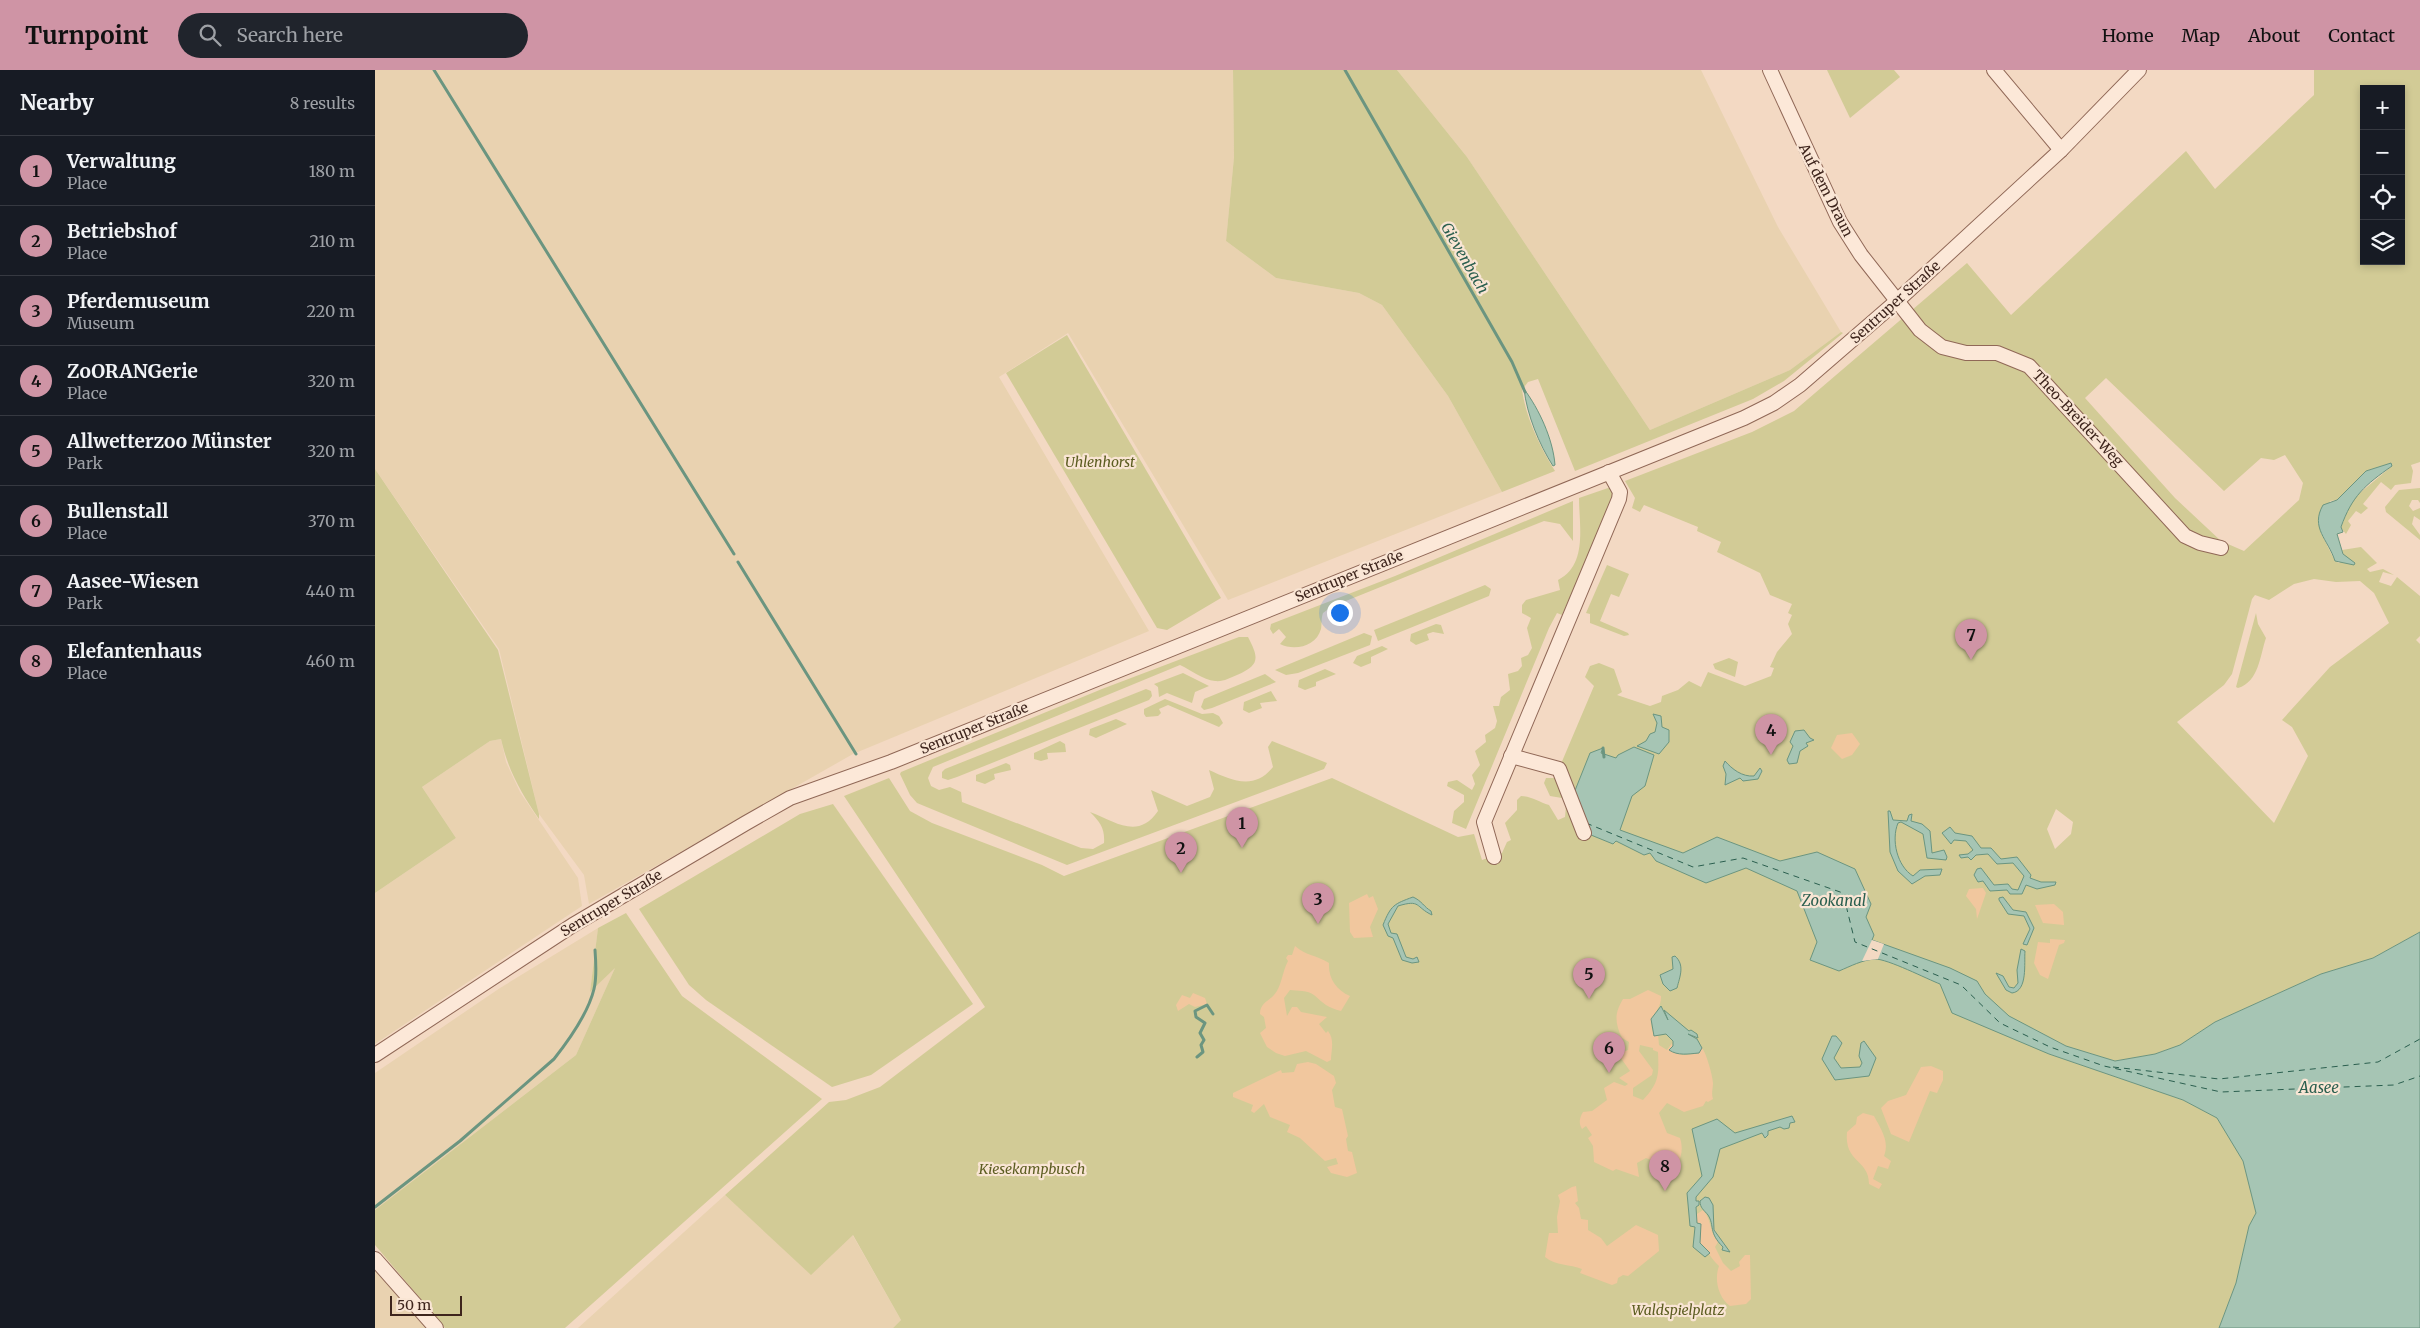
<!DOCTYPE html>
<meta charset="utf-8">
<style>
:root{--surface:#171b24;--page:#20242c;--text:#f1f3f6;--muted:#9ea1a6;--line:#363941;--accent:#cf94a5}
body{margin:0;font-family:Merriweather,serif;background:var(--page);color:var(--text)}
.controls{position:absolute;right:15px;top:15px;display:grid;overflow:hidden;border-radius:0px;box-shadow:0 2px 8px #0003}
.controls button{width:45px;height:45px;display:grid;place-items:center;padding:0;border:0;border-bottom:1px solid var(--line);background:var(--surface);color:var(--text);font:25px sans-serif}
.scale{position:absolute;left:15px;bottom:12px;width:72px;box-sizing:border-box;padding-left:5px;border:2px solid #3e251d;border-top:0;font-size:14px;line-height:18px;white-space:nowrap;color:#3e251d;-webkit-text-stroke:4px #f9e5d4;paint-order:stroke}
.you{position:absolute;left:964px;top:542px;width:18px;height:18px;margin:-12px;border:4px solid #fff;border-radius:50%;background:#1a73e8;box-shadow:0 0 0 8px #1a73e833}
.badge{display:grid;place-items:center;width:32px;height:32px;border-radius:50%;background:var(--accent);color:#111;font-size:16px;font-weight:700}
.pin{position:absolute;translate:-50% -41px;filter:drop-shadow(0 1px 2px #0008)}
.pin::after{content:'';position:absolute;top:26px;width:18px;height:15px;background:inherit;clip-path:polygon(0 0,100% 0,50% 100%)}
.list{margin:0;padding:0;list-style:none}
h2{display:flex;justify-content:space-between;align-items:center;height:65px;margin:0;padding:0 20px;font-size:21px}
h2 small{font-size:16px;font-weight:400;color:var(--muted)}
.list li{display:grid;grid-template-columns:32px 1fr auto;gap:15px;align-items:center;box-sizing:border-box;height:70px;padding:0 20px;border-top:1px solid var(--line)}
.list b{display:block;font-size:19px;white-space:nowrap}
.list p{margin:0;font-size:16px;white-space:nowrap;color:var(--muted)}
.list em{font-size:16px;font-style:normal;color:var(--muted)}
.icon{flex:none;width:28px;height:28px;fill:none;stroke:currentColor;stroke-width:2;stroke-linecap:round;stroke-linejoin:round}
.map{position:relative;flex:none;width:2045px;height:1258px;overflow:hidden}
header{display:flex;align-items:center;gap:30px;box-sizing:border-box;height:70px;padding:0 25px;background:var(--accent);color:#111}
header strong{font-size:24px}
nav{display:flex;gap:28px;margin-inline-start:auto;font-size:18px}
.search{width:350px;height:45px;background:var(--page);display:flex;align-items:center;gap:12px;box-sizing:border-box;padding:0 18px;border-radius:28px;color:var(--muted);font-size:19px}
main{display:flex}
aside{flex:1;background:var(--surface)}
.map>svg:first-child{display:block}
</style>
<header>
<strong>Turnpoint</strong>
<div class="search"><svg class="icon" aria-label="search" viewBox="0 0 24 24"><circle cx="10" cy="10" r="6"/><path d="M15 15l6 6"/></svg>Search here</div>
<nav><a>Home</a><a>Map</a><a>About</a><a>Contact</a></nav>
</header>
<main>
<aside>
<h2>Nearby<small>8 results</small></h2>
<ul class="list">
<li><span class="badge">1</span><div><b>Verwaltung</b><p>Place</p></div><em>180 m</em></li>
<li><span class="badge">2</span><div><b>Betriebshof</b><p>Place</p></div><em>210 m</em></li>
<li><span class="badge">3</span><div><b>Pferdemuseum</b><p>Museum</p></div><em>220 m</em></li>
<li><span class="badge">4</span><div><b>ZoORANGerie</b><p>Place</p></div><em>320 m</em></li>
<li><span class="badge">5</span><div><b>Allwetterzoo Münster</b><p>Park</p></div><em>320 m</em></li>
<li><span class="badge">6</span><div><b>Bullenstall</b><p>Place</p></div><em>370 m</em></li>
<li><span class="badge">7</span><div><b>Aasee-Wiesen</b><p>Park</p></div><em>440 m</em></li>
<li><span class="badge">8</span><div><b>Elefantenhaus</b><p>Place</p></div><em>460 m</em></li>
</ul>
</aside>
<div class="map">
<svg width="2045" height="1258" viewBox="0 0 2045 1258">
<rect width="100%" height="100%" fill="#f3d9c3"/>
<g fill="#e9d2b0">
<path d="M 0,0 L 858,0 L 859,87 L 851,171 L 901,208 L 984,223 L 1007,235 L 1073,326 L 1127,422 L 853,530 L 693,263 L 624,307 L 774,561 L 478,684 L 214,834 L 209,805 L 164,744 L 124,579 L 0,399 Z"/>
<path d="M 1022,0 L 1326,0 L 1403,157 L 1466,262 L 1415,300 L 1275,360 L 1092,87 Z"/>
<path d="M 126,669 L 131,692 L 145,722 L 203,808 L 207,836 L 0,974 L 0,823 L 81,768 L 47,717 L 115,671 Z"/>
<path d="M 223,858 L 215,922 L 241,896 L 201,985 L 0,1140 L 0,1003 L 125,918 Z"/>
<path d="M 350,1125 L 436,1204 L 477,1164 L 526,1250 L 518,1258 L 203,1258 Z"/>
<path d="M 0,1194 L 54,1258 L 0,1258 Z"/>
</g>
<g fill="#d2cb96" fill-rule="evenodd">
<path d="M 858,0 L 1022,0 L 1092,87 L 1275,360 L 1415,300 L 1466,262 L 1468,263 L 1409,311 L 1378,329 L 1200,401 L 1163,309 L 1153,312 L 1147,320 C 1151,348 1165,377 1180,401 L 1127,422 L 1073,326 L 1007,235 L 984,223 L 901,208 L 851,171 L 859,87 Z"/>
<path d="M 1452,0 L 1519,0 L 1525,7 L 1475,48 Z"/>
<path d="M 1939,0 L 2045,0 L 2045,392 L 2036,395 L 2038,401 L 2036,413 L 2020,415 L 2016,420 L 2006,412 L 1988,434 L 1993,438 L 1986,444 L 1981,441 L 1973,451 L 1976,455 L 1971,464 L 1966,458 L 1973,437 L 1980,427 L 2017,396 L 2016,393 L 1991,401 L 1962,430 L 1955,431 L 1946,463 L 1960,491 L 1964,493 L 1970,488 L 1967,480 L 1986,477 L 2002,493 L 1992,499 L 1995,502 L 2008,499 L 2019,505 L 2008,502 L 2004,512 L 2016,516 L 2022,507 L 2045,526 L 2045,566 L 2041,570 L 2045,574 L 2045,862 L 1998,888 L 1946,904 L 1840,952 L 1805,975 L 1780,984 L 1740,991 L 1691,976 L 1657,958 L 1674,984 L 1808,1030 L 1842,1048 L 1863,1079 L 1868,1091 L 1881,1143 L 1874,1156 L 1861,1213 L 1844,1258 L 518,1258 L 526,1250 L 478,1165 L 436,1205 L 350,1125 L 454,1032 L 471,1030 L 505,1017 L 610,937 L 469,726 L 514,708 L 535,741 L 557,753 L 667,795 L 689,806 L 957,708 L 1083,767 L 1099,764 L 1107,790 L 1127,783 L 1132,772 L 1136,770 L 1130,753 L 1142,740 L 1142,730 L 1146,726 C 1156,726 1164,732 1174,735 L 1183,750 L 1190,747 L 1191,736 L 1187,728 L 1175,726 L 1169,713 L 1171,708 L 1180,708 L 1219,616 L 1210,607 L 1215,596 L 1224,593 L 1239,599 L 1247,622 L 1242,625 L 1275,636 L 1286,632 L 1287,626 L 1303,620 L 1314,611 L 1326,617 L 1333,602 L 1370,616 L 1396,606 L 1399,598 L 1395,597 L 1402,582 L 1417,564 L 1413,554 L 1417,545 L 1413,543 L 1417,534 L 1395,525 L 1385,503 L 1342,482 L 1346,472 L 1322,461 L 1323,457 L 1269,435 L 1265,442 L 1257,438 L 1260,428 L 1250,411 L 1377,362 L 1419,341 L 1592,193 L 1636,245 L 1811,81 L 1840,119 L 1939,25 ZM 1989,19 L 2026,19 L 2026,191 L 1989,191 ZM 1731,308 L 1849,421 L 1886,388 L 1899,390 L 1910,385 L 1928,413 L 1924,430 L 1869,481 L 1846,471 L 1800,428 L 1710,328 ZM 1939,509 L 1961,512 L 1985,511 L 1999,523 L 2014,553 L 1955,597 L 1907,650 L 1917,657 L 1933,686 L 1899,753 L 1802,652 L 1849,615 L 1857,604 L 1877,529 L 1880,525 L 1894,530 L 1919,514 ZM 1681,739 L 1698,752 L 1696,764 L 1680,779 L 1672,759 Z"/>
<path d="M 692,265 L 846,528 L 792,560 L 782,558 L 631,303 Z"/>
<path d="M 0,399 L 123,580 L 164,744 L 164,749 C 146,723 133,700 126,669 L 115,671 L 47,717 L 81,768 L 0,823 Z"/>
<path d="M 1236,417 L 1239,426 L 1187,545 L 1182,543 L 1174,558 L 1091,759 L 1077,753 L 1079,741 L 1089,732 L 1089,725 L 1072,716 L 1073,712 L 1082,710 L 1097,720 L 1100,714 L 1097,705 L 1105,695 L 1100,681 L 1111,672 L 1110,665 L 1120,658 L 1122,651 L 1118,636 L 1124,636 L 1126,627 L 1135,620 L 1133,604 L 1143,601 L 1147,596 L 1146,588 L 1153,585 L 1157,578 L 1152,558 L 1156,548 L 1147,543 L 1147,535 L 1151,530 L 1185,520 L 1183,510 C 1213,495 1204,455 1204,428 Z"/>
<path d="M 2045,418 L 2045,433 L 2043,430 L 2037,430 L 2034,436 L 2038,441 L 2045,438 L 2045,450 L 2039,446 L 2037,454 L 2045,465 L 2045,470 L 2011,442 L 2010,437 L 2024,420 Z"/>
<path d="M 1198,431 L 1198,471 L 1185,454 L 1169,451 L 956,537 L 948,543 C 946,548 947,554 946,559 C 941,577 919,581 905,574 L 911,567 L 904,559 L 898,564 L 895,559 L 896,554 L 1020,506 Z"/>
<path d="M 1232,495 L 1254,504 L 1244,527 L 1236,524 L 1225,551 L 1253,563 L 1254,565 L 1249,566 L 1215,553 L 1215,544 L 1211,543 Z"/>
<path d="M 1110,515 L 1116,519 L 1114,526 L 1003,571 L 999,560 Z"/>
<path d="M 1881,543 L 1883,554 L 1891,568 C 1885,585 1884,612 1863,618 L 1861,617 Z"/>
<path d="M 1061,554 L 1066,555 L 1069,564 L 1058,562 L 1052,564 L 1054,570 L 1041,575 L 1035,571 L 1036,564 Z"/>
<path d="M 989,563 L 997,566 L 995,575 L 923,603 L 911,605 L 900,600 Z"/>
<path d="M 864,567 L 873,567 C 884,588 885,595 862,605 C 855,608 848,612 840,611 C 828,610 816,600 805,595 L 558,697 L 553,708 L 556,716 L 564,720 L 575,717 L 586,722 L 587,732 L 706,778 L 718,779 L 729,773 C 730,758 725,752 715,742 C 741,752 763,770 783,741 L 776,720 L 812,736 L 835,727 L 839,719 L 834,700 C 856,710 879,721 898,697 L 893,677 L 897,671 L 952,693 L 949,699 L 692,795 L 542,733 L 535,725 L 525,704 L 526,702 L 727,619 Z"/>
<path d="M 1007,576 L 1013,579 L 996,587 L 996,593 L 986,597 L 978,593 L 982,586 Z"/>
<path d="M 1354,588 L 1363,592 L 1360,607 L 1340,599 L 1338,594 Z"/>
<path d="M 950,599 L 961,604 L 941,612 L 941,616 L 930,620 L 923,617 L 924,610 Z"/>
<path d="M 808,603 L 834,616 L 820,622 L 817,633 L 792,623 L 784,627 L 783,617 L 779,614 Z"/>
<path d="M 890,604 L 901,612 L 837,638 L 829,640 L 826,637 L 829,629 Z"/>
<path d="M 771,619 L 776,621 L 777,626 L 774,630 L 582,707 L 573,710 L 567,708 L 567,702 L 570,699 Z"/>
<path d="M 896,621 L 902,631 L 885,633 L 887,638 L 874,643 L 868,640 L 869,632 Z"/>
<path d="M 790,629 L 827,644 L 838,643 L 844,646 L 848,653 L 844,657 L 793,635 L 784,639 L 786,643 L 783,646 L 771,647 L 769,644 L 769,639 Z"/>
<path d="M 741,649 L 752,654 L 721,668 L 714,665 L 715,659 Z"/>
<path d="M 685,671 L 690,674 L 691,682 L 672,683 L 673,689 L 666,691 L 659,689 L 659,683 Z"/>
<path d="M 631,693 L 635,695 L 636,700 L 619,704 L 620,709 L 610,714 L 601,711 L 601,705 Z"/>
<path d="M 458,734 L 598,934 L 496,1005 L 457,1017 L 331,930 L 314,915 L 264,839 L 425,744 Z"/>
<path d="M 251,843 L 307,926 L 447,1029 L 190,1258 L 70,1258 L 0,1175 L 0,1140 L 201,985 L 240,898 L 215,922 L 223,858 Z"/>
</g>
<g fill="#f1c79e" fill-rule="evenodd">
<path d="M 1477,663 L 1485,674 L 1477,685 L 1467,689 L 1456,678 L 1462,665 Z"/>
<path d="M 1608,818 L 1611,823 L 1602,849 L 1601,839 L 1591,826 L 1594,819 Z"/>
<path d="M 992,824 L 994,828 L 998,826 L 1003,839 L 995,857 L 998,867 L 979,868 L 975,862 L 974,833 Z"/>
<path d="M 1679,834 L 1688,842 L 1689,855 L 1668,853 L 1660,835 Z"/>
<path d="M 1675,869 L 1690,870 L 1689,873 L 1684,875 L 1673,909 L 1665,905 L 1659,893 L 1663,872 L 1675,873 Z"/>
<path d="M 920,876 C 931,886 942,885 954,893 C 953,908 961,920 975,926 L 966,941 C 953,938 948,933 939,925 C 933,920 922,921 915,920 L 909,928 L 912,946 L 917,937 L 922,937 L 926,942 L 952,947 L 944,954 L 951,963 L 953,961 C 960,970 956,981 956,990 L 952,992 L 931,981 L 910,986 L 901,983 L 892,977 L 885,963 L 891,958 L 889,947 L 885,944 C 885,933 893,932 899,925 C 907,916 907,902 913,891 L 911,888 L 913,885 L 917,885 Z"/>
<path d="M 1273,920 L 1286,926 C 1287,943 1269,947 1280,966 L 1283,964 L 1284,975 L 1292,980 L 1297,973 L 1297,969 L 1298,982 L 1309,985 L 1324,983 L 1327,978 C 1331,982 1338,1007 1338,1013 C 1338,1019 1336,1023 1338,1029 L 1333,1032 L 1331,1031 L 1328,1036 L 1309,1042 L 1292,1033 L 1284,1043 L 1292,1063 L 1305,1068 C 1310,1083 1303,1094 1297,1107 L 1292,1105 L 1290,1096 L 1271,1088 L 1262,1093 L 1264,1107 L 1241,1099 L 1238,1101 L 1219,1092 L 1218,1076 L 1213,1068 L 1217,1065 L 1211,1056 L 1207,1059 C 1203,1053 1205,1047 1208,1042 L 1217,1041 L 1232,1030 L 1229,1018 L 1239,1012 L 1250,1016 L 1253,1014 L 1244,1008 L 1255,1001 L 1243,984 L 1253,980 L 1254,972 L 1247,968 C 1240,953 1239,944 1248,929 L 1255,929 ZM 1265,975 L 1278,978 L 1278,980 L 1283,982 C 1284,1005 1284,1013 1268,1030 L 1258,1026 L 1258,1018 L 1277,1005 L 1278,1000 L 1264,981 Z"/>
<path d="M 818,923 L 830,928 L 832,934 L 820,937 L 814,934 L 803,941 L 801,935 L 807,925 L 815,928 Z"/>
<path d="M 933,992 L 941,994 L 959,1006 L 961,1013 L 957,1020 L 960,1037 L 967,1039 L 973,1066 L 971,1069 L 973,1081 L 977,1082 L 982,1103 L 972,1107 L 956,1103 L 952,1097 L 963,1094 L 961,1088 L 950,1091 L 925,1068 L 912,1062 L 915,1055 L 895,1047 L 889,1034 L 879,1043 L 876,1041 L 878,1035 L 858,1027 L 858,1023 L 906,1000 L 907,1003 L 919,1002 L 922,994 Z"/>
<path d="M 1556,996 L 1568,1001 L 1568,1010 L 1562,1023 L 1555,1021 L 1534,1072 L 1516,1064 L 1506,1038 L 1513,1031 L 1531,1025 L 1546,997 Z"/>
<path d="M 1488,1043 L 1499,1046 C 1506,1059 1515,1072 1509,1086 L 1516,1091 L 1513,1099 L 1503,1096 L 1498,1109 L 1507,1114 L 1504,1119 L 1494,1114 C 1494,1089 1469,1093 1472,1062 L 1481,1054 L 1482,1047 Z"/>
<path d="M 1201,1116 L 1203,1131 L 1200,1133 L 1204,1138 L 1206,1149 L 1213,1150 L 1213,1160 L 1226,1168 L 1232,1176 L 1261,1155 L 1283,1165 L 1284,1181 L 1253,1206 L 1248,1205 L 1243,1208 L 1242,1213 L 1237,1215 L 1205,1203 L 1207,1199 C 1195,1194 1181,1196 1170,1187 L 1174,1163 L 1183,1163 L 1182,1147 L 1185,1131 L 1183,1125 L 1197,1117 Z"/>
<path d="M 1328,1140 C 1337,1150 1334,1162 1343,1172 L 1340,1177 L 1348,1193 L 1356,1201 L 1365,1196 L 1364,1192 L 1370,1185 L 1375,1185 L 1376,1229 L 1371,1234 L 1355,1236 C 1343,1227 1339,1209 1344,1196 C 1337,1190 1333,1181 1325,1173 L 1326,1154 L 1322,1153 L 1322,1144 Z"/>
</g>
<g fill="#a6c5b4" stroke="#6b9580">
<path d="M 1149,319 C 1164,339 1178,369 1180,395 L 1178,396 C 1164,374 1152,345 1149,319 Z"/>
<path d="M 2016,393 L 2017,396 C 1990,415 1977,426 1966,457 L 1968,462 L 1962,464 L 1968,484 L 1980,493 L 1979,495 L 1960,491 C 1953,469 1935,458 1948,435 L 1962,430 L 1991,401 Z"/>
<path d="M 1278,644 L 1286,646 L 1287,657 L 1294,660 L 1294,672 L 1284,684 L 1262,676 L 1271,671 L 1275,664 L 1280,662 L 1282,653 Z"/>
<path d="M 1429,660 L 1435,668 L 1439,670 L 1431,673 L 1433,676 L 1425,681 L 1422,693 L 1414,694 L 1412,690 L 1418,676 L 1415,672 L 1420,661 Z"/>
<path d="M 1259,677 L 1279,685 L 1270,716 L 1257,726 L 1245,760 L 1308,783 L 1342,767 L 1405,791 L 1442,782 L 1480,799 L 1496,834 L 1491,847 L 1499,865 L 1497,870 L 1575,898 L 1602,911 L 1610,924 L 1634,946 L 1691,976 L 1740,991 L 1780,984 L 1805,975 L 1840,952 L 1946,904 L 1998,888 L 2045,862 L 2045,1258 L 1844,1258 L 1861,1213 L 1874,1156 L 1881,1143 L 1868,1091 L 1842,1048 L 1808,1030 L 1674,984 L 1577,943 L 1565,914 C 1552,909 1513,889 1500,889 C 1487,890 1476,896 1464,901 L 1435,890 L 1442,872 L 1422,821 L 1371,798 L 1331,813 L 1281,791 L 1275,783 L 1269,785 L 1241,771 L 1238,774 L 1216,765 L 1199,723 L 1215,683 L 1228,678 L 1226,683 L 1241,688 L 1243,685 Z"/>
<path d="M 1350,691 C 1357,699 1367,707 1379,706 L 1385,698 L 1387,701 L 1383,709 L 1368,711 L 1365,708 L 1350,715 L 1351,704 L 1348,696 Z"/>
<path d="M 1513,741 L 1515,741 L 1518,750 L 1532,751 L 1534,745 L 1537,744 L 1536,751 L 1547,754 L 1555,761 L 1557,783 L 1569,780 L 1572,787 L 1571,790 L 1552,788 L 1548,764 L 1526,752 L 1523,753 C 1516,770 1522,796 1538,806 L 1545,800 L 1567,799 L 1565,805 L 1550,806 L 1537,814 L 1523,801 L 1515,782 Z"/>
<path d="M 1575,757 L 1580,763 L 1597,766 L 1606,778 L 1616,778 L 1626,789 L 1642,787 L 1656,805 L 1655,808 L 1666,812 L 1681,812 L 1680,815 L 1662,819 L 1651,815 L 1647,824 L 1635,824 L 1632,820 L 1615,821 L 1608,811 L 1603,812 L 1599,805 L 1602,799 L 1606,798 L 1619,815 L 1633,814 L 1637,819 L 1643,820 L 1649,806 L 1638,793 L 1622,794 L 1613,784 L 1601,785 L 1596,790 L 1593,787 L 1586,788 L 1584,785 L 1593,784 L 1598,780 L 1591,771 L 1579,770 L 1576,774 L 1567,763 Z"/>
<path d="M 1038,827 C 1047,831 1049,837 1056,841 L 1057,845 C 1040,837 1046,829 1023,836 L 1013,854 L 1016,863 L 1022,864 L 1031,887 L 1038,889 L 1042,887 L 1044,892 L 1037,893 L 1027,890 L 1018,868 L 1013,866 L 1008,855 C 1016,835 1019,834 1038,827 Z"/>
<path d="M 1628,827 L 1638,840 L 1651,842 L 1659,858 L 1652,875 L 1648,874 L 1655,859 L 1649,846 L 1633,844 L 1624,830 L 1624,828 Z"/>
<path d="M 1646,879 L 1650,881 C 1649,893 1653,921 1637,923 L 1631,920 L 1621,903 L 1628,906 L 1634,917 L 1639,918 L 1643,913 L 1642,900 Z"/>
<path d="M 1300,886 C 1310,895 1305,906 1302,918 L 1295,921 L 1288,914 L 1285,905 L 1298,899 L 1297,887 Z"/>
<path d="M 1286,936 L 1293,950 L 1289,940 L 1314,961 L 1316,960 L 1322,964 L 1323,968 L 1313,964 L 1322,969 L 1327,978 L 1324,983 C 1313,984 1303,986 1294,980 L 1298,976 L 1298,971 L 1291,964 L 1279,966 L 1276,949 Z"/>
<path d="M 1457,966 L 1461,966 L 1467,973 L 1459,988 L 1466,998 L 1485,997 L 1487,993 L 1484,986 L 1486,973 L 1489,971 L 1501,988 L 1494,1006 L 1460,1010 L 1447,989 Z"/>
<path d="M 1417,1046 L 1420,1052 L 1415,1053 L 1414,1058 L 1409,1059 L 1405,1057 L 1393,1061 L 1393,1065 L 1390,1068 L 1387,1063 L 1345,1079 L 1338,1107 L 1321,1127 L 1321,1131 L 1324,1131 L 1324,1135 L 1321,1137 L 1322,1153 L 1326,1154 L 1325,1173 L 1335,1183 L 1330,1187 L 1318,1177 L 1320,1157 L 1315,1156 L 1312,1123 L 1327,1106 L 1317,1059 L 1342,1049 L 1360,1063 Z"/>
<path d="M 1330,1127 L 1334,1128 L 1338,1135 L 1339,1160 L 1355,1182 L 1347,1180 L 1348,1177 C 1333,1162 1340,1156 1333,1145 C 1329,1140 1325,1138 1325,1131 Z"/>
</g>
<path fill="#f3d9c3" d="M 1497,870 L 1509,874 L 1503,889 L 1487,891 Z"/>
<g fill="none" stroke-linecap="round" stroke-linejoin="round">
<g stroke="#6b9580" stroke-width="3">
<path d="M 59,0 L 359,484"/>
<path d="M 970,0 L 1137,292 L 1150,322"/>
<path d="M 363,492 L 481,684"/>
<path d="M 1228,678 L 1229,687"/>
<path d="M 822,987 L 828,982 L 826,975 L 829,970 L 825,963 L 830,953 L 821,947 L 820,941 L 832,935 L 838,944"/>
<path d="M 0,1137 L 85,1071 L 179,989 C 194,970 213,944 219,919 C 222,907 221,893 220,880"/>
</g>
<g stroke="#2b5f4f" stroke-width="1" stroke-dasharray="6 5" stroke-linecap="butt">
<path d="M 1211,753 L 1318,797 L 1368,788 L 1468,823 L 1480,872 L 1586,915 L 1625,953 L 1675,977 L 1729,996 L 1846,1022 L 2019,1015 L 2045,1006"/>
<path d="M 1738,997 L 1844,1009 L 2003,992 L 2045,969"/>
</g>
<g stroke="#906857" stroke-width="16">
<g id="minor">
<path d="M 1395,0 L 1465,152 L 1486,185 L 1545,260 L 1567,277 L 1591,283 L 1622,283 L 1654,296 L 1810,466 L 1825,473 L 1846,478"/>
<path d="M 1619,0 L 1686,80"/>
<path d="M 1136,686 L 1184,699 L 1209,763"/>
<path d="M 1119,787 L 1109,752 L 1244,429 L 1245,422 L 1234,402"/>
<path d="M 0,985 L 198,855 L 371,753 L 415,728 L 516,692 L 1369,348 L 1399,333 L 1425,315 L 1522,231 L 1686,80 L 1764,0"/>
<path d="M 0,1189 L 61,1258"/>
</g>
</g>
<use href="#minor" stroke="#fce8d8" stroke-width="14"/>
</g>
<g text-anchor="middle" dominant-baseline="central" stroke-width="4.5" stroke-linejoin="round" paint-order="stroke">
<g font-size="14" fill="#3e251d" stroke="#f9e5d4">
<text transform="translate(1451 120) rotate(63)">Auf dem Draun</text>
<text transform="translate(1520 232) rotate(-42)">Sentruper Straße</text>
<text transform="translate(1703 348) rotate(47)">Theo-Breider-Weg</text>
<text transform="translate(974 506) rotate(-22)">Sentruper Straße</text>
<text transform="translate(599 658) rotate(-22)">Sentruper Straße</text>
<text transform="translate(236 833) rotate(-31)">Sentruper Straße</text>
</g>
<g font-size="14" font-style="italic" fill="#5c5d21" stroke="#f9e5d4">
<text x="725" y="392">Uhlenhorst</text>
<text x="657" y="1099">Kiesekampbusch</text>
<text x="1303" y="1240">Waldspielplatz</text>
</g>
<g font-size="15" font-style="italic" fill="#2b5f4f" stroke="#f9e5d4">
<text transform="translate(1090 188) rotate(60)">Gievenbach</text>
<text x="1459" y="830">Zookanal</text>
<text x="1944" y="1017">Aasee</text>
</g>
</g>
</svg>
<div class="controls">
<button>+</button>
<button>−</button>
<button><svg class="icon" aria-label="locate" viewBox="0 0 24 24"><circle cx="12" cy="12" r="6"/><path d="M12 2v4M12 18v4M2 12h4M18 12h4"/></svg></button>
<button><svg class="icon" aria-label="layers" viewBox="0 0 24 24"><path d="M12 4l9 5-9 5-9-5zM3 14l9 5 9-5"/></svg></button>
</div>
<div class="scale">50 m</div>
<div class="you"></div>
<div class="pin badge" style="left:867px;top:778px">1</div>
<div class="pin badge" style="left:806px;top:803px">2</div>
<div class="pin badge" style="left:943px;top:854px">3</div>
<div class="pin badge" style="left:1396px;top:685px">4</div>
<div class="pin badge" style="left:1214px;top:929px">5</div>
<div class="pin badge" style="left:1234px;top:1003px">6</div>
<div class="pin badge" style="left:1596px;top:590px">7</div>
<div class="pin badge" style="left:1290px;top:1121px">8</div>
</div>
</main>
